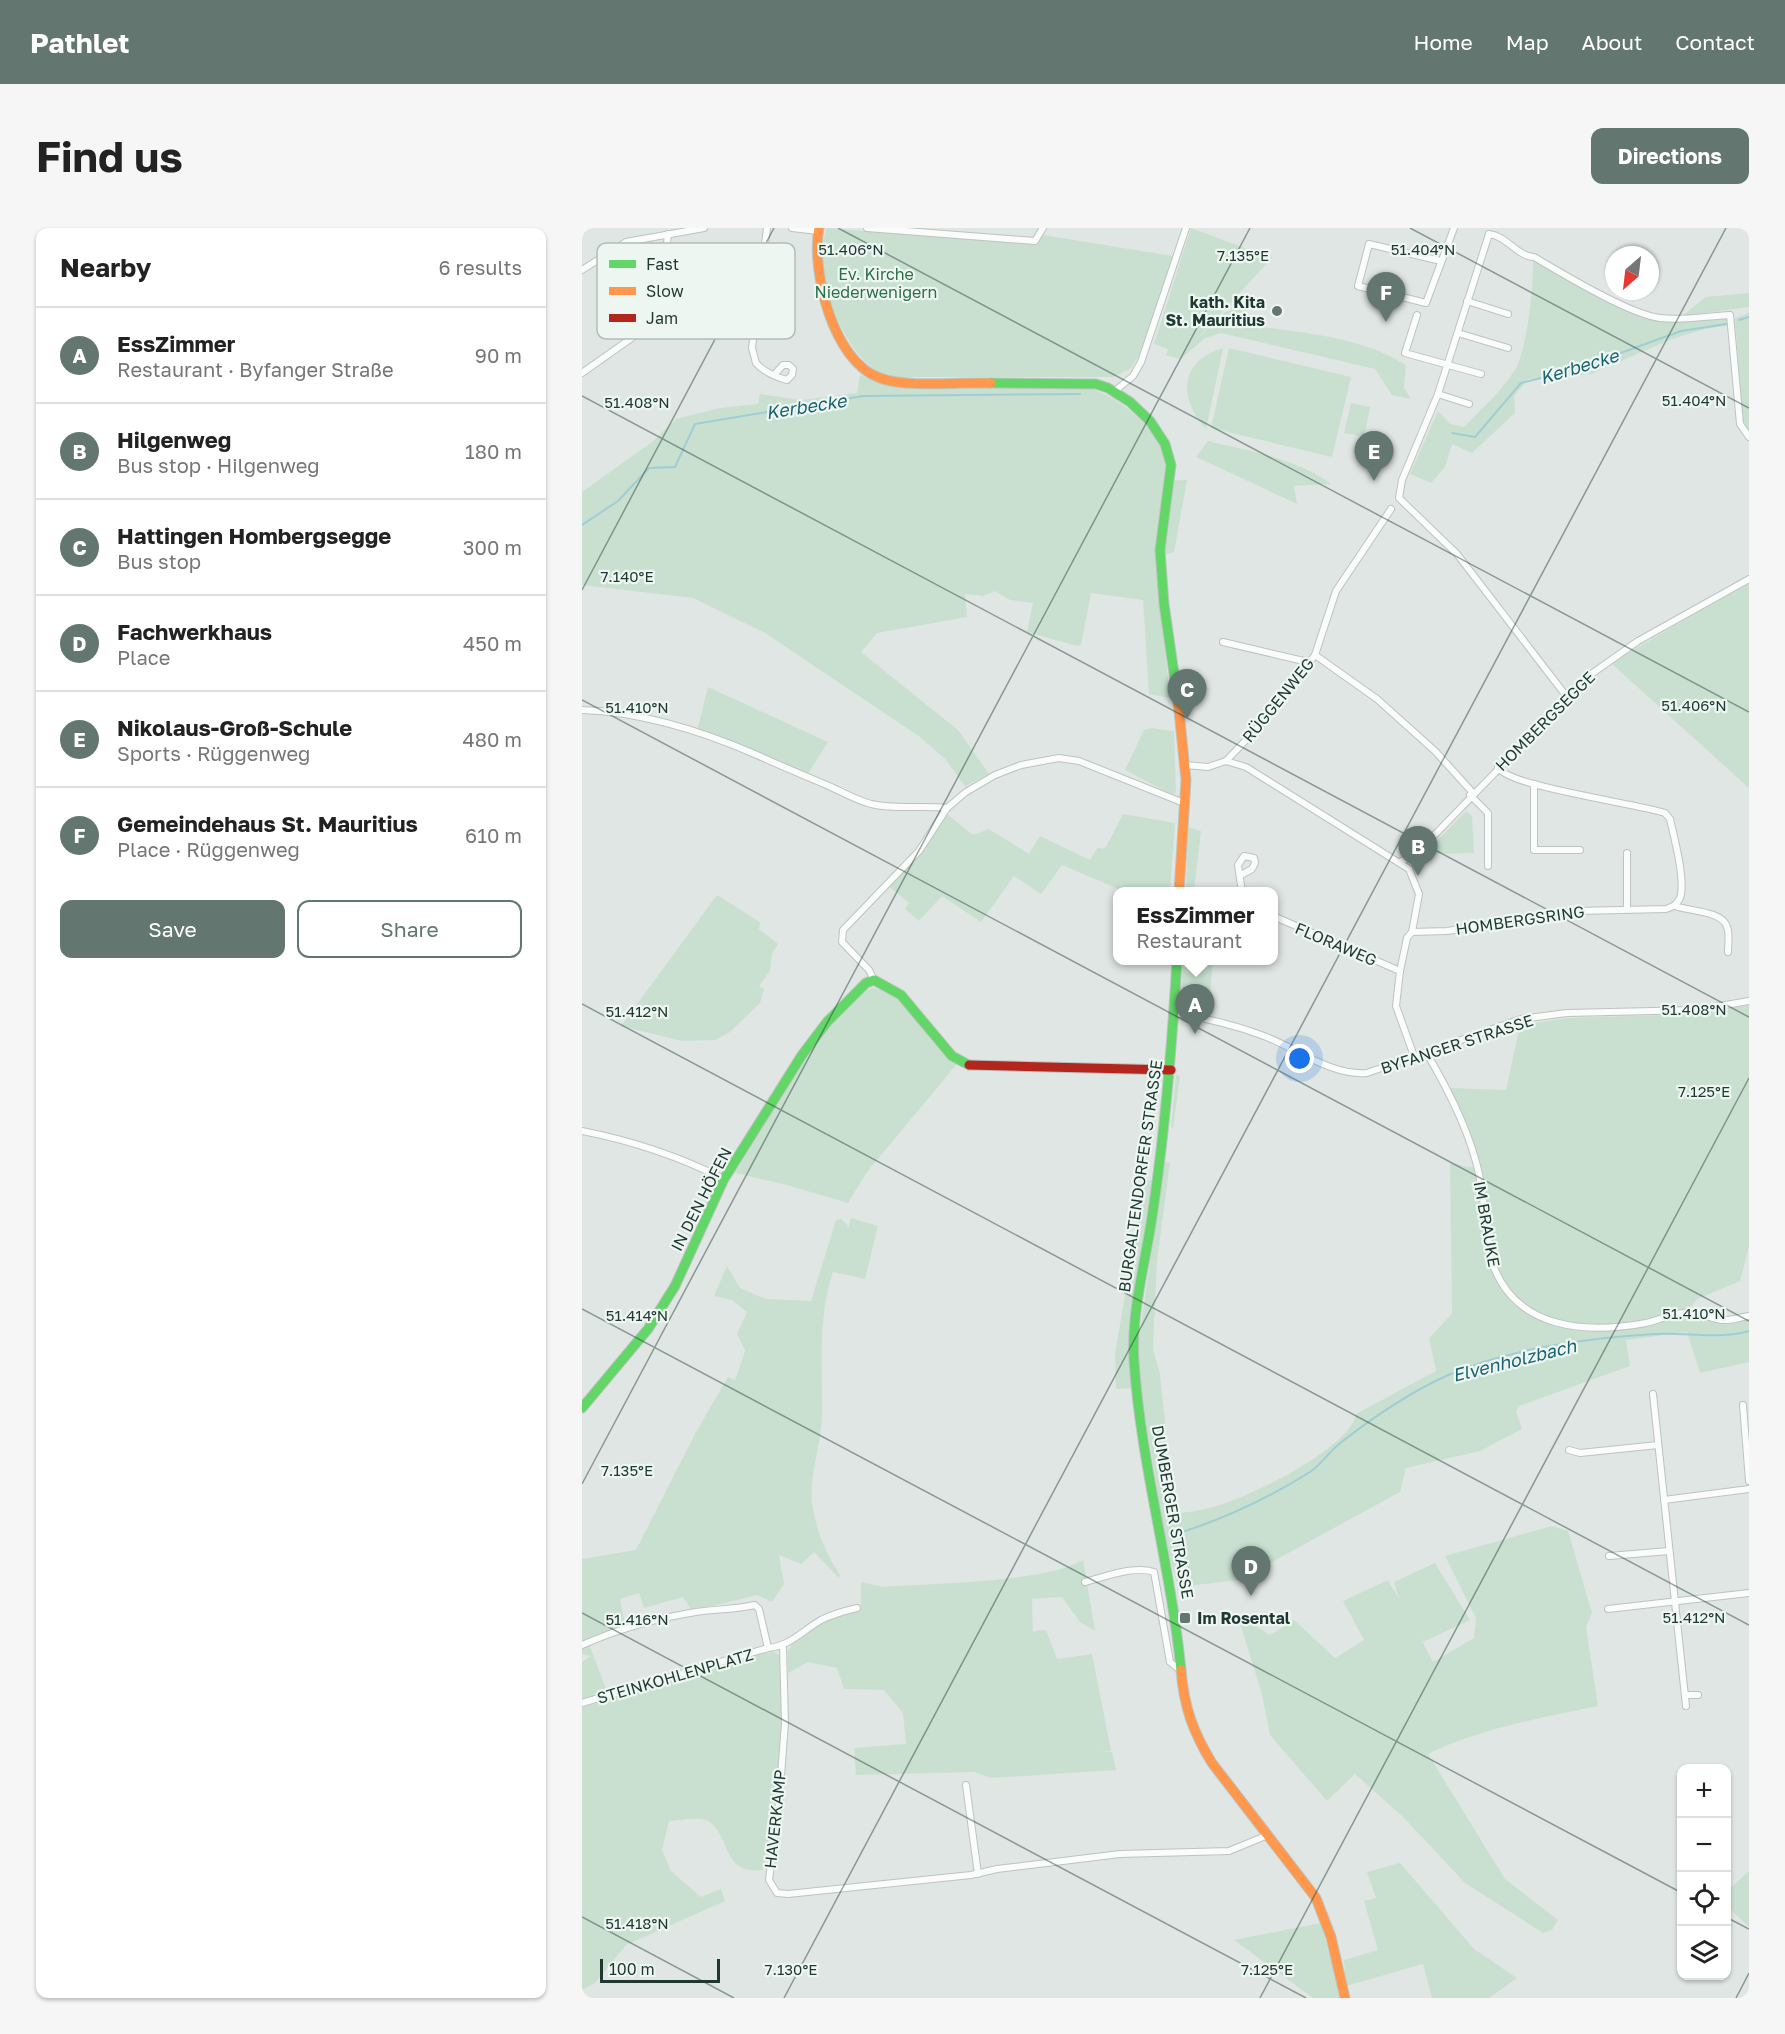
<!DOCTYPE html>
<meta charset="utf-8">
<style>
:root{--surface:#fff;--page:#f6f6f6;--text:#222;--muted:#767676;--line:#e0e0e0;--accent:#637670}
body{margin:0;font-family:"Golos Text",sans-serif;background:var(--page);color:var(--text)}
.controls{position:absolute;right:18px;bottom:18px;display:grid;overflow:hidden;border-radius:12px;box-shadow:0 2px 4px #0004}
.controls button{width:54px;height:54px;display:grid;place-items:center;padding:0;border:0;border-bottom:2px solid var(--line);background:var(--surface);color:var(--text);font:30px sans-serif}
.compass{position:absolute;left:1023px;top:18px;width:54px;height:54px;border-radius:50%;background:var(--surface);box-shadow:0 2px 4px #0004;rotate:208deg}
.scale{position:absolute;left:18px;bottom:15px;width:120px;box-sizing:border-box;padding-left:6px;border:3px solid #1f3932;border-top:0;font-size:16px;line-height:21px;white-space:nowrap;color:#1f3932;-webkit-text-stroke:4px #eef6f2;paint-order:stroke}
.you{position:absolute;left:718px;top:831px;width:21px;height:21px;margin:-15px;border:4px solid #fff;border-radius:50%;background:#1a73e8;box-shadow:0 0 0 9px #1a73e833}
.badge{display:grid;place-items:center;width:39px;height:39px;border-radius:50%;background:var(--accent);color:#fff;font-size:20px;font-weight:700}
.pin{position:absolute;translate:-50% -50px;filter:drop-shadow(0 2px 3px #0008)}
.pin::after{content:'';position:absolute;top:32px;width:21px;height:18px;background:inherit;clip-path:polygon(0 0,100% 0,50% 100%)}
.popup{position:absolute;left:531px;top:659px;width:165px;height:78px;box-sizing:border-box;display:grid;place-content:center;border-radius:12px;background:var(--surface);filter:drop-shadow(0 2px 4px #0005);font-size:20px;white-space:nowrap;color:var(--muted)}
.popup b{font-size:22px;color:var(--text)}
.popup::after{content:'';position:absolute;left:50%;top:100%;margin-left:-12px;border:12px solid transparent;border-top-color:var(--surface)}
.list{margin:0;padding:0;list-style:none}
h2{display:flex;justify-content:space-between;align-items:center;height:78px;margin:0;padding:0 24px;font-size:26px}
h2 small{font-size:20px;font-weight:400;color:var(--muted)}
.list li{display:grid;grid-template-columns:39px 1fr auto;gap:18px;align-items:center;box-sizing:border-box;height:96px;padding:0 24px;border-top:2px solid var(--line)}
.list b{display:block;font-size:22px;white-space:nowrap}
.list p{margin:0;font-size:20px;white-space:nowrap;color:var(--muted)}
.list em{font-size:20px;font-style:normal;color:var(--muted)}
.actions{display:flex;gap:12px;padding:18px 24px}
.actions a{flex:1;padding:14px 0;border:2px solid var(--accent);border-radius:12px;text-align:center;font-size:21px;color:var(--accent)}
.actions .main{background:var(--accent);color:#fff}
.icon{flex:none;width:33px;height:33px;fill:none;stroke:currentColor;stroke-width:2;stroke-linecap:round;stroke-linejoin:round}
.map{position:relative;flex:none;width:1167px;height:1770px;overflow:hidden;border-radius:12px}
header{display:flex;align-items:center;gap:36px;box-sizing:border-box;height:84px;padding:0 30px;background:var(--accent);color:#fff}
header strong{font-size:28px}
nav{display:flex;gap:33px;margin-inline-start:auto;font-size:21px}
.intro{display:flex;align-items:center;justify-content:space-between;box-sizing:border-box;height:144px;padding:0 36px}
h1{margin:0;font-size:42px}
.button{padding:15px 27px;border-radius:12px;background:var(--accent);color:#fff;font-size:21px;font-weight:700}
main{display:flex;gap:36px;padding:0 36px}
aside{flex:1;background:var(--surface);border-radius:12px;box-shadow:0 2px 4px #0004}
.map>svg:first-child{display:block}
</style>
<header>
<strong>Pathlet</strong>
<nav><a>Home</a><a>Map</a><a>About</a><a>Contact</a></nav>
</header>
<div class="intro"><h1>Find us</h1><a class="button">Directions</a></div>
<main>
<aside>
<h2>Nearby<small>6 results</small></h2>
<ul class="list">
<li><span class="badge">A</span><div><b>EssZimmer</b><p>Restaurant · Byfanger Straße</p></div><em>90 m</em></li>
<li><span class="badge">B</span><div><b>Hilgenweg</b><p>Bus stop · Hilgenweg</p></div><em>180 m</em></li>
<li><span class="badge">C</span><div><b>Hattingen Hombergsegge</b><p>Bus stop</p></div><em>300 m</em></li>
<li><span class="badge">D</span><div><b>Fachwerkhaus</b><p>Place</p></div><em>450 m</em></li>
<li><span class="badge">E</span><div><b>Nikolaus-Groß-Schule</b><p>Sports · Rüggenweg</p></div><em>480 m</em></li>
<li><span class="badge">F</span><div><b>Gemeindehaus St. Mauritius</b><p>Place · Rüggenweg</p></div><em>610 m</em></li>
</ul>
<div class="actions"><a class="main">Save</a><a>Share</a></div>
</aside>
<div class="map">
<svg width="1167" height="1770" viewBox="0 0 1167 1770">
<rect width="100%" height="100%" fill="#e0e6e3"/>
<g fill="#c9e0d0">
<path d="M 245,0 L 455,17 L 461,7 L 591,28 L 562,120 L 548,141 L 531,149 L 310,149 C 268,141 235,57 240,18 C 241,12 243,6 245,0 Z"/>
<path d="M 609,0 L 690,30 L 615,111 L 643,84 L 665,78 L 663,97 C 716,104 778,108 824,137 L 822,160 L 829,171 L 810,167 L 793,141 L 639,105 L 623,110 L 599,131 L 584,127 L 586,121 L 572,116 Z"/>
<path d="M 166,27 L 171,27 L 170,37 L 176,38 L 172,57 L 152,54 Z"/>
<path d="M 951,31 L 1073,91 L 1147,88 L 1148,97 L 1123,101 L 1090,111 L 1009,146 L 946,151 L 932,168 L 933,185 L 890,225 L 870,216 L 863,239 L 849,255 L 828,246 L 856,183 L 868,196 L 882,199 C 900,180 921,162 934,140 C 945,121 952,54 951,31 Z"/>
<path d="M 1167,65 L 1167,79 L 1100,88 L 1124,69 Z"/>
<path d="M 1167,85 L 1167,205 L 1161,196 L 1153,90 Z"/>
<path d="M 641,120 L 624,201 C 596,170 597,133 641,120 Z"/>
<path d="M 647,120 L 769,149 L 750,229 L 629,200 Z"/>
<path d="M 278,147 L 305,158 L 510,161 C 536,170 572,197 581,225 C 584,234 583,244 582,253 L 605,252 L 592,324 L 574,329 L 588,470 L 567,466 L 561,372 L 509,365 L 499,417 L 495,418 L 445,404 L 451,375 L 428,372 L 413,363 L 401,368 L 383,366 L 385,389 L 295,405 L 279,424 L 376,502 L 407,546 L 383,558 L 363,531 L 338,509 L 183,405 L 111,370 L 0,357 L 0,264 L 70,214 L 94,191 L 138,180 L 176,176 L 178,166 L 219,172 L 275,165 Z"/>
<path d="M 769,175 L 788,179 L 782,209 L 762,205 Z"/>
<path d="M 626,213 C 664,222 719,232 749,256 L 712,258 L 715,276 L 614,229 Z"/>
<path d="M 1167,354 L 1167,560 L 1029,435 Z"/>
<path d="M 126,459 L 246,514 L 225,547 L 115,503 Z"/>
<path d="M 569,500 L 592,503 L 594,565 L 589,566 L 543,542 L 562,502 Z"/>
<path d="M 884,583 L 890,588 L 892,625 L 851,626 L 850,618 Z"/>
<path d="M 365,586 L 391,607 L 407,601 L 447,626 L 458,608 L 508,632 L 516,619 L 520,621 L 524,619 L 541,586 L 593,595 L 588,663 L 541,663 L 480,637 L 459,666 L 432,648 L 399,694 L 360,668 L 337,693 L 323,681 L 327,675 L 305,657 L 338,627 Z"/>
<path d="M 606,599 L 619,603 L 612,663 L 604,663 Z"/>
<path d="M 135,667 L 178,694 L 177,701 L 196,716 L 190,725 L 188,743 L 177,758 L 182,761 L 178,775 L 148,804 L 133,812 L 100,813 L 39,798 Z"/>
<path d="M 601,733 L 631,733 L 626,786 L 605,784 L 598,776 Z"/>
<path d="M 290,760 C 318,761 356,815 375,836 L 285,944 L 266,975 L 205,957 L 153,945 L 234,812 L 280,764 Z"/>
<path d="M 1167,777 L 1167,1018 L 1158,1053 L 1115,1071 L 1107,1081 C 1033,1100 932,1120 908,1023 C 901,996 906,967 900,941 C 894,914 878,885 868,860 L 924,862 L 938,797 L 986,790 L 1115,786 Z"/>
<path d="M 594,847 L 598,848 L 591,900 L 589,899 Z"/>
<path d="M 588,934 L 575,1033 L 571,1121 L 578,1146 L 585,1212 L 577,1216 L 591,1286 C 603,1284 616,1283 628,1280 C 662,1272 768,1221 774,1186 L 854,1143 L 847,1110 L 870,1086 L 868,935 L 892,940 L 905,1024 L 913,1051 L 931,1076 L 953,1088 L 1022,1102 L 1094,1088 L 1111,1087 L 1147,1095 L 1167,1091 L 1167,1134 L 1118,1145 L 1105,1104 L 1044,1112 L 1048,1138 L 937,1178 L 934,1183 L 940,1201 L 898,1223 L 824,1240 L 818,1264 L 657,1352 L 596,1359 L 585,1320 L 554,1132 L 582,935 Z"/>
<path d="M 575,950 L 554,1080 L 555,1160 L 534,1161 L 533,1125 L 563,954 Z"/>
<path d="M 269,990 L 296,998 L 283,1051 L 251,1044 C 235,1091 241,1140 240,1189 C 239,1217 227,1247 230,1275 C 234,1302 243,1324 258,1347 L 257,1350 L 232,1324 L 219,1336 L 197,1327 L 202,1356 L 190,1374 L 175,1367 L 110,1383 L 101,1369 L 62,1380 L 57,1365 L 38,1371 L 43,1397 L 5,1411 L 28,1471 L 177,1426 L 192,1424 L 200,1429 C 200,1500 197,1573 181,1642 C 141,1647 149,1612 129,1595 C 120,1587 98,1593 87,1593 L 80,1622 L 89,1643 L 119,1669 L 139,1661 L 143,1673 L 44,1717 L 12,1756 L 0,1762 L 0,1434 L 8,1428 L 0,1426 L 0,1331 L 54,1322 L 114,1204 L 146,1149 L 153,1152 L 163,1123 L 155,1106 L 165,1084 L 150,1072 L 132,1068 L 145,1038 L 158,1060 L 184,1071 L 229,1073 L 254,992 L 259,991 L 266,998 L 265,1003 Z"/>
<path d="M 970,1298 L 986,1303 L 1010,1385 L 1004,1399 L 1016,1478 C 959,1490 899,1500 846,1526 L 923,1651 L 976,1692 L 970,1702 L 961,1705 L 883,1655 L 821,1589 L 773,1546 L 745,1573 L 688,1507 L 680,1466 L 655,1386 L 688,1407 L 712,1392 L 753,1430 L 782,1412 L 761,1373 L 806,1352 L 817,1371 L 812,1354 L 853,1335 L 888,1392 L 841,1414 L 838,1409 L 851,1434 L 892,1410 L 894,1390 L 863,1328 Z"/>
<path d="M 501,1332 L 513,1403 L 498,1394 L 480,1369 L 450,1371 L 451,1403 L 464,1402 L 475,1431 L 510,1426 L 529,1523 L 518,1523 L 530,1524 L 534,1542 L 409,1550 L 392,1544 L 274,1547 L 272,1520 L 324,1516 L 321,1485 L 302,1462 L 262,1461 L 255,1440 L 226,1434 L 206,1445 L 206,1423 L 209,1417 L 242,1394 L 279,1381 L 279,1354 L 301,1359 C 352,1355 461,1355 501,1332 Z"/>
<path d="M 818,1635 L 892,1721 L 935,1750 L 907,1770 L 850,1770 L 841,1736 L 764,1758 L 762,1732 L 796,1722 L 782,1673 L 794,1670 L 785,1644 Z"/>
<path d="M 1167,1643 L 1167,1699 L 1145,1678 L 1144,1664 Z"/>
<path d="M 739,1695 L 759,1770 L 731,1770 L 652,1712 Z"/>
</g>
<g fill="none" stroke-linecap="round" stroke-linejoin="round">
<g stroke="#a0cdd5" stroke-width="2">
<path d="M 1157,92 L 1167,89"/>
<path d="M 870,205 L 893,209 L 939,155 L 995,141 L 1099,103 L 1144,96"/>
<path d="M 0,297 L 36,273 L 67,240 L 93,239 L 113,196 L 281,168 L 498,166"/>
<path d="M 597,1305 C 642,1291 688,1269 728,1244 C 739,1237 747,1224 757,1216 C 790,1190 827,1165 864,1148 C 924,1121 1008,1110 1073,1106 C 1104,1104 1136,1112 1167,1103"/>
</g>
<g stroke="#bdc3c0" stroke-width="8">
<g id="street">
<path d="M 185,0 L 170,120 L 174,135 C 181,143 194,149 205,152 L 210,147 L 211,141 L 207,137 L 201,137 L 192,147"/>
<path d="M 210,0 L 236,3"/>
<path d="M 285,0 L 453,13 L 461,0"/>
<path d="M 907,6 L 856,166 L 820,252 L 817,270 L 875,326 L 985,469"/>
<path d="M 907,6 C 925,8 936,29 952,29 C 981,46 1047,86 1078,90 C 1100,93 1125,88 1148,87 L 1158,196 L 1167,209"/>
<path d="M 859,33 L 787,16 L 776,58 L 844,75 L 872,0"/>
<path d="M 0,42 L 44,14 L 122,0"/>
<path d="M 885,73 L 926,86"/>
<path d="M 835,87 L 823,125 L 899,146"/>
<path d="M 876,105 L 926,120"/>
<path d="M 0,145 L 71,95 L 78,80 L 86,6"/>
<path d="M 533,163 L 551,148 L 559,134 L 604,0"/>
<path d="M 856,166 L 887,176"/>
<path d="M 641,414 L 726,434"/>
<path d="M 733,427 L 795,471 L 853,523 L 891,565"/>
<path d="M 0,482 C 61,484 120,503 175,527 C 199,538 223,548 247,558 C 260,564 274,572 289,576 C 315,582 339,577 365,580"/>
<path d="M 644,533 L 684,491 L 733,427 L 754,363 L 809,281"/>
<path d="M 603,537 L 626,539 L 644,533 L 664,539 L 827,641 L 837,666 L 830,704 L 825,710 L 818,743 L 814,778 L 832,828"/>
<path d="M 952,556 L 952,622 L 998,622"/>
<path d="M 888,567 L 906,585 L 906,638"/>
<path d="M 1045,625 L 1045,681"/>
<path d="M 818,634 L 835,625 L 1008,447 L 1056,413 L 1167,351"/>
<path d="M 659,647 L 670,641 L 673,635 L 672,630 L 662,628 L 656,637 L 660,664"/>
<path d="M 1093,678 C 1106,683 1141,683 1145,699 C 1148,706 1146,716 1146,724"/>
<path d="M 691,688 L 818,743"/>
<path d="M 830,704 L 865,703 L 995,683 L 1084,681 C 1090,679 1095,677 1098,670 C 1104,653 1092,609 1088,591 L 1083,585 C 1057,576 923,558 916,539"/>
<path d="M 292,752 L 287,742 L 260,714 L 261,702 L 337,623 L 365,580 L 384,564 L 413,547 L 439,537 L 477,530 L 497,533 L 602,575"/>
<path d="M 593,785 C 623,790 653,797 682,808 C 714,820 749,848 785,845 L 939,791 L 985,785 L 1114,782 L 1167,773"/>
<path d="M 844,824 C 866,861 888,904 897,946 C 903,977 904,1007 911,1037 C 935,1102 1005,1106 1064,1095 C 1077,1092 1090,1085 1104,1085 C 1117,1084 1127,1090 1140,1092 C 1149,1093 1158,1089 1167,1088"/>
<path d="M 0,903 C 51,913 96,928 142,951"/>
<path d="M 1071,1166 L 1104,1478"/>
<path d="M 1161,1177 L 1167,1253"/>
<path d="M 987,1222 L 998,1225 L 1076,1217"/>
<path d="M 1082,1272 L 1167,1261"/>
<path d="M 1027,1328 L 1087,1323"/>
<path d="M 503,1354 C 523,1349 552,1337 572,1344 L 588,1434 L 598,1442"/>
<path d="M 1026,1381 L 1167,1365"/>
<path d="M 0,1417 C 34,1402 71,1391 108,1385 C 130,1381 151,1382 173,1377 L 177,1381 L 186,1420"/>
<path d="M 201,1419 L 203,1495 L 197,1574 L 187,1652 L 195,1665 L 206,1666 L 389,1647 L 415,1641 L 538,1626 L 647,1623 L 686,1607"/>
<path d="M 1103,1467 L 1116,1467"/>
<path d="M 0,1475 L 186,1420 C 208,1418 220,1403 239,1392 C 251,1386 262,1383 275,1380"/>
<path d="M 384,1557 L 396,1646"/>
</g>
</g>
<g stroke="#bdc4c1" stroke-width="11">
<g id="fast">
<path d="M 409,155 L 514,156 L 526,160 L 548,174 L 568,193 L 583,216 L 589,237 L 578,322 L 582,376 L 596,473"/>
<path d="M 595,732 C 590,818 583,904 570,989 C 563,1037 549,1084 552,1133 C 559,1237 589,1339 599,1442"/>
<path d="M 0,1180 L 66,1101 L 93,1058 L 142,951 L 220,827 L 245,794 L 284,755 L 292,752 L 319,767 L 370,828 L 387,837"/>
</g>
</g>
<g stroke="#bdc4c1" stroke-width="11">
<g id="slow">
<path d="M 237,0 C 229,43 251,134 298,150 C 324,160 379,154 409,155"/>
<path d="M 596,473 L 604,552 L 597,664"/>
<path d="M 599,1442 C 602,1479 611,1504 630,1535 L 734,1670 L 749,1709 L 763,1770"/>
</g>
</g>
<g stroke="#bdc4c1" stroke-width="11">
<path id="jam" d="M 387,837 L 589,842"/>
</g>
<use href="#street" stroke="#fafbfb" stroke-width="6"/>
<use href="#fast" stroke="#63d668" stroke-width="9"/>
<use href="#slow" stroke="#ff974d" stroke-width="9"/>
<use href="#jam" stroke="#b3261e" stroke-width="9"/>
</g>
<path fill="none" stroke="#1f3932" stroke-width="1.5" stroke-opacity="0.45" d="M 256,0 L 1167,484M 828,0 L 1167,180M 0,168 L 1167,789M 0,362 L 192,0M 0,472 L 1167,1093M 0,776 L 1167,1397M 0,1081 L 1100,1665M 0,1256 L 668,0M 0,1385 L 724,1770M 0,1689 L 152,1770M 1144,1689 L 1167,1701M 202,1770 L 1144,0M 678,1770 L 1167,850M 1154,1770 L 1167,1745"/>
<g fill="#637670" stroke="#eef6f2" stroke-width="2">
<circle cx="695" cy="83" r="6"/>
<rect x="597" y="1384" width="12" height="12" rx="3"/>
</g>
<g text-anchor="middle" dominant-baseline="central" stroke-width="4.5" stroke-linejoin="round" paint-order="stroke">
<g font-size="16" fill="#2a6f46" stroke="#eef6f2">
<text x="294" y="46">Ev. Kirche<tspan x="294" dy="18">Niederwenigern</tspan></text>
</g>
<g font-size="16" font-weight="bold" fill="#1f3932" stroke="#eef6f2" text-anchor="end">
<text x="683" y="74">kath. Kita<tspan x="683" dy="18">St. Mauritius</tspan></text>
<text x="615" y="1390" text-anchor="start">Im Rosental</text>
</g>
<g font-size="16" fill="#1f3932" stroke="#eef6f2">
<text transform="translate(696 472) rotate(-51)">RÜGGENWEG</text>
<text transform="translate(963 493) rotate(-45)">HOMBERGSEGGE</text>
<text transform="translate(938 692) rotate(-8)">HOMBERGSRING</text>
<text transform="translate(754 716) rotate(23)">FLORAWEG</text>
<text transform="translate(875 816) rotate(-18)">BYFANGER STRASSE</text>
<text transform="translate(558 948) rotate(-82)">BURGALTENDORFER STRASSE</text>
<text transform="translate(119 971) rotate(-63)">IN DEN HÖFEN</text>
<text transform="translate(905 996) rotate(80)">IM BRAUKE</text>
<text transform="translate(591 1284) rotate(80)">DUMBERGER STRASSE</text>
<text transform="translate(93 1448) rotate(-16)">STEINKOHLENPLATZ</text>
<text transform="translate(193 1591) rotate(-84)">HAVERKAMP</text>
</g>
<g font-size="18" font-style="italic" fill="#1a6373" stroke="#eef6f2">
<text transform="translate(997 138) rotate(-17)">Kerbecke</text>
<text transform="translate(224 178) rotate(-9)">Kerbecke</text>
<text transform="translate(932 1132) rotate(-14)">Elvenholzbach</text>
</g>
</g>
<rect x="15" y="15" width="198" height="96" rx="9" fill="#eef6f2" stroke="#b0bdb8" stroke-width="1.5"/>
<rect x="27" y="32" width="27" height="8" fill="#63d668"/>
<rect x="27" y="59" width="27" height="8" fill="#ff974d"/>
<rect x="27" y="86" width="27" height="8" fill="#b3261e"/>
<g font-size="16" fill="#1f3932">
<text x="64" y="42">Fast</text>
<text x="64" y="69">Slow</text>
<text x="64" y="96">Jam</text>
</g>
<g font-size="15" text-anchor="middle" fill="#1f3932" stroke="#eef6f2" stroke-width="4.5" stroke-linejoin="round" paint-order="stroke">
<text x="269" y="27">51.406°N</text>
<text x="841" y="27">51.404°N</text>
<text x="661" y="33">7.135°E</text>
<text x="1112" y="178">51.404°N</text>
<text x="55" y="180">51.408°N</text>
<text x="45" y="354">7.140°E</text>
<text x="1112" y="483">51.406°N</text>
<text x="55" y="485">51.410°N</text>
<text x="1112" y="787">51.408°N</text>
<text x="55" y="789">51.412°N</text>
<text x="1122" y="869">7.125°E</text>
<text x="1112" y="1091">51.410°N</text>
<text x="55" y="1093">51.414°N</text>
<text x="45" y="1248">7.135°E</text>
<text x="1112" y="1395">51.412°N</text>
<text x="55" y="1397">51.416°N</text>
<text x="55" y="1701">51.418°N</text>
<text x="209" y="1747">7.130°E</text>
<text x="685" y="1747">7.125°E</text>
</g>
</svg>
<div class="controls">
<button>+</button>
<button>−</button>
<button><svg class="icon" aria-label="locate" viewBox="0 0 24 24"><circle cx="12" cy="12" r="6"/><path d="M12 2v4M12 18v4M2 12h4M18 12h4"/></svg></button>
<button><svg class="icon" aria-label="layers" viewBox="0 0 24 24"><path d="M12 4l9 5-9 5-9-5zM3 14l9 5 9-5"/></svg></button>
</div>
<svg class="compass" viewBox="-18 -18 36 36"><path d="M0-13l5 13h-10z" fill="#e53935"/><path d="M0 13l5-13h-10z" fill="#767676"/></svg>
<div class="scale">100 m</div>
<div class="you"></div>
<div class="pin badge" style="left:613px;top:806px">A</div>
<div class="popup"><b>EssZimmer</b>Restaurant</div>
<div class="pin badge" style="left:836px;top:648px">B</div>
<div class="pin badge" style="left:605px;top:491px">C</div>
<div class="pin badge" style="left:669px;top:1368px">D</div>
<div class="pin badge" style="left:792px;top:253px">E</div>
<div class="pin badge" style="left:804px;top:94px">F</div>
</div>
</main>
